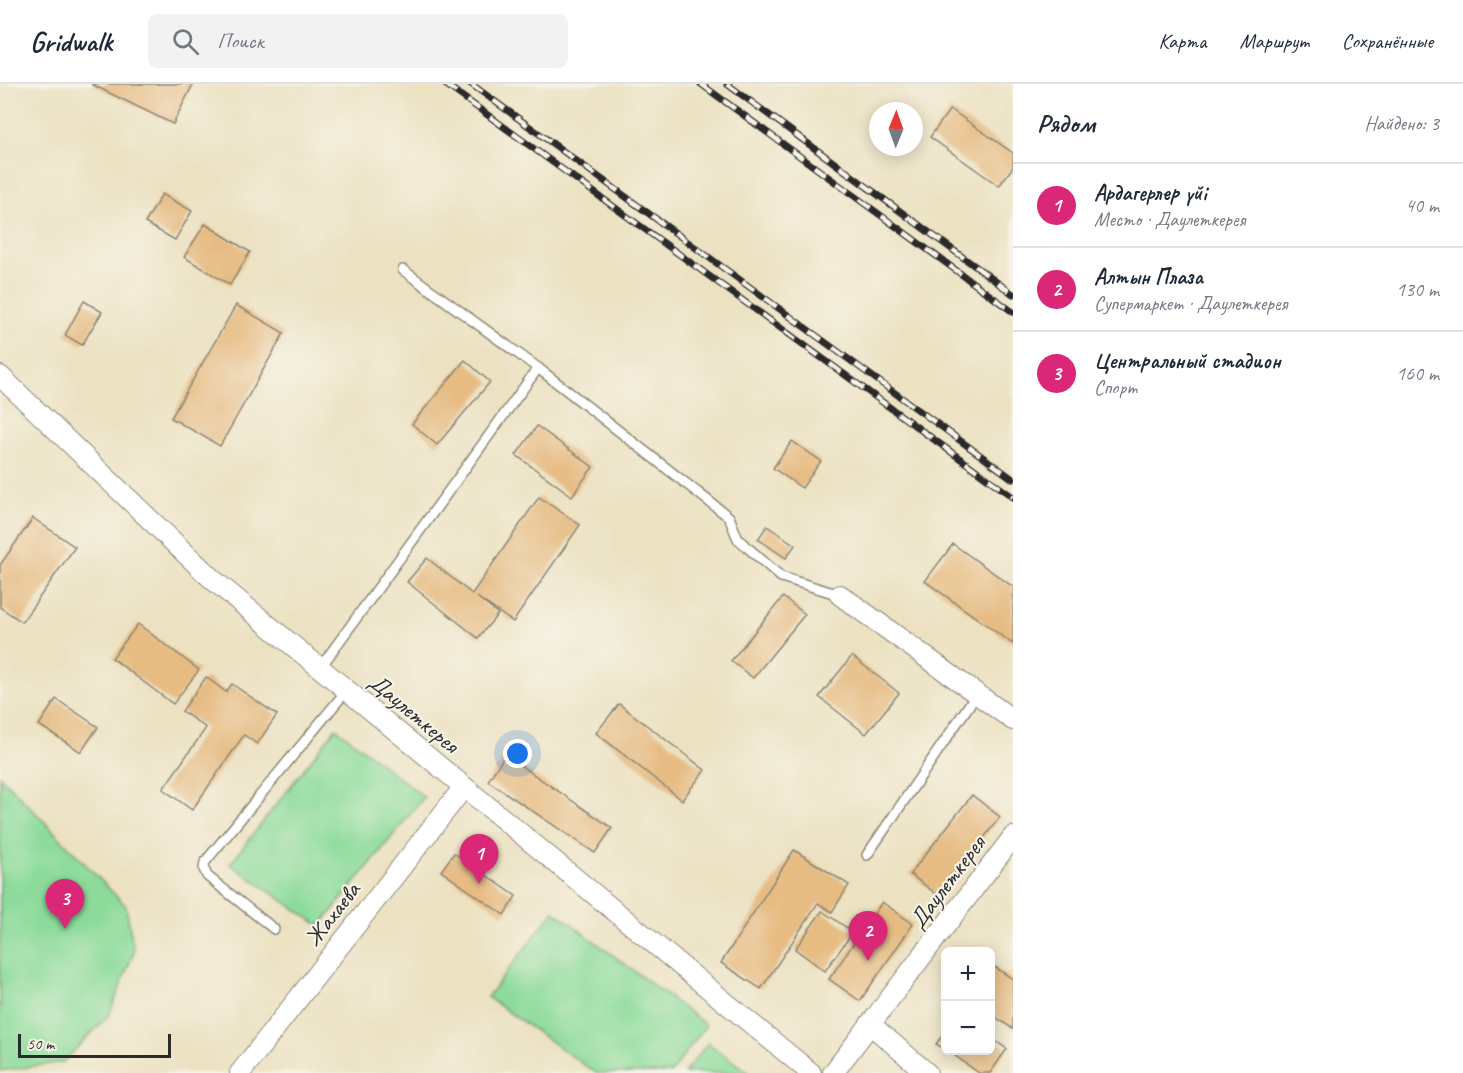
<!DOCTYPE html>
<html lang="ru">
<meta charset="utf-8">
<style>
:root{--surface:#fff;--page:#f2f2f3;--text:#1f2937;--muted:#747a83;--line:#e0e1e3;--accent:#db2777}
body{margin:0;font-family:Caveat,sans-serif;background:var(--page);color:var(--text)}
.controls{position:absolute;right:18px;bottom:18px;display:grid;overflow:hidden;border-radius:9px;box-shadow:0 3px 15px #0003}
.controls button{width:54px;height:54px;display:grid;place-items:center;padding:0;border:0;border-bottom:2px solid var(--line);background:var(--surface);color:var(--text);font:30px sans-serif}
.compass{position:absolute;left:869px;top:18px;width:54px;height:54px;border-radius:50%;background:var(--surface);box-shadow:0 3px 15px #0003;rotate:1deg}
.scale{position:absolute;left:18px;bottom:15px;width:153px;box-sizing:border-box;padding-left:6px;border:3px solid #2b2b2b;border-top:0;font-size:16px;line-height:21px;white-space:nowrap;color:#2b2b2b;-webkit-text-stroke:4px #f7f3e8;paint-order:stroke}
.you{position:absolute;left:518px;top:670px;width:21px;height:21px;margin:-15px;border:4px solid #fff;border-radius:50%;background:#1a73e8;box-shadow:0 0 0 9px #1a73e833}
.badge{display:grid;place-items:center;width:39px;height:39px;border-radius:50%;background:var(--accent);color:#fff;font-size:20px;font-weight:700}
.pin{position:absolute;translate:-50% -50px;filter:drop-shadow(0 2px 3px #0008)}
.pin::after{content:'';position:absolute;top:32px;width:21px;height:18px;background:inherit;clip-path:polygon(0 0,100% 0,50% 100%)}
.list{margin:0;padding:0;list-style:none}
h2{display:flex;justify-content:space-between;align-items:center;height:78px;margin:0;padding:0 24px;font-size:26px}
h2 small{font-size:20px;font-weight:400;color:var(--muted)}
.list li{display:grid;grid-template-columns:39px 1fr auto;gap:18px;align-items:center;box-sizing:border-box;height:84px;padding:0 24px;border-top:2px solid var(--line)}
.list b{display:block;font-size:22px;white-space:nowrap}
.list p{margin:0;font-size:20px;white-space:nowrap;color:var(--muted)}
.list em{font-size:20px;font-style:normal;color:var(--muted)}
.icon{flex:none;width:33px;height:33px;fill:none;stroke:currentColor;stroke-width:2;stroke-linecap:round;stroke-linejoin:round}
.map{position:relative;flex:none;width:1013px;height:989px;overflow:hidden}
header{display:flex;align-items:center;gap:36px;box-sizing:border-box;height:84px;padding:0 30px;background:var(--surface);border-bottom:2px solid var(--line)}
header strong{font-size:28px}
nav{display:flex;gap:33px;margin-inline-start:auto;font-size:21px}
.search{width:420px;height:54px;background:var(--page);display:flex;align-items:center;gap:15px;box-sizing:border-box;padding:0 21px;border-radius:9px;color:var(--muted);font-size:22px}
main{display:flex}
aside{flex:1;background:var(--surface)}
.map>svg:first-child{display:block}
</style>
<header>
<strong>Gridwalk</strong>
<div class="search"><svg class="icon" aria-label="search" viewBox="0 0 24 24"><circle cx="10" cy="10" r="6"/><path d="M15 15l6 6"/></svg>Поиск</div>
<nav><a>Карта</a><a>Маршрут</a><a>Сохранённые</a></nav>
</header>
<main>
<div class="map">
<svg width="1013" height="989" viewBox="0 0 1013 989">
<rect width="100%" height="100%" fill="#f7f3e8"/>
<filter id="ink" filterUnits="userSpaceOnUse"><feTurbulence type="fractalNoise" baseFrequency=".0167" numOctaves="2"/><feDisplacementMap in="SourceGraphic" scale="12" xChannelSelector="R" yChannelSelector="G"/><feConvolveMatrix kernelMatrix="1 2 1 2 8 2 1 2 1" color-interpolation-filters="sRGB"/></filter>
<filter id="wash" filterUnits="userSpaceOnUse"><feTurbulence type="fractalNoise" baseFrequency=".008" numOctaves="4" result="noise"/><feDisplacementMap in="SourceGraphic" scale="24" xChannelSelector="R" yChannelSelector="G"/><feGaussianBlur stdDeviation="1.35" result="paint"/><feColorMatrix in="noise" values="0 0 0 0 0 0 0 0 0 0 0 0 0 0 0 0 0 1.4 0 .05"/><feComposite in="paint" operator="in"/></filter>
<g filter="url(#wash)">
<rect width="100%" height="100%" fill="#ece2c2"/>
<g fill="#8cdb9a" stroke="#5c8362" stroke-width="1.5">
<path d="M 336,644 L 424,713 L 320,842 L 230,780 Z"/>
<path d="M 0,692 L 126,822 L 134,868 L 109,931 L 63,978 L 0,987 Z"/>
<path d="M 554,827 L 706,941 L 671,989 L 596,989 L 487,913 Z"/>
<path d="M 708,959 L 749,989 L 684,989 Z"/>
</g>
<g id="blocks">
<g fill="#e6bc83">
<path d="M 91,0 L 193,0 L 173,40 Z"/>
<path d="M 950,25 L 1013,69 L 1013,83 L 999,102 L 930,53 Z"/>
<path d="M 162,110 L 192,127 L 175,156 L 145,139 Z"/>
<path d="M 205,140 L 250,168 L 230,201 L 184,173 Z"/>
<path d="M 84,217 L 102,228 L 82,261 L 65,251 Z"/>
<path d="M 236,221 L 284,249 L 220,362 L 171,334 Z"/>
<path d="M 465,276 L 490,298 L 437,361 L 412,340 Z"/>
<path d="M 537,342 L 593,383 L 572,412 L 516,371 Z"/>
<path d="M 792,357 L 821,377 L 802,404 L 773,384 Z"/>
<path d="M 539,413 L 580,441 L 513,538 L 477,513 L 498,530 L 478,554 L 407,498 L 427,474 L 472,510 Z"/>
<path d="M 33,434 L 75,463 L 22,538 L 0,523 L 0,481 Z"/>
<path d="M 767,442 L 795,461 L 786,474 L 758,455 Z"/>
<path d="M 953,460 L 1013,503 L 1013,560 L 925,497 Z"/>
<path d="M 783,513 L 805,530 L 753,594 L 731,577 Z"/>
<path d="M 138,540 L 199,586 L 173,620 L 112,574 Z"/>
<path d="M 852,572 L 899,609 L 866,650 L 819,613 Z"/>
<path d="M 206,593 L 226,608 L 232,600 L 277,631 L 257,660 L 244,651 L 192,726 L 163,705 L 206,644 L 182,627 Z"/>
<path d="M 56,615 L 98,643 L 81,668 L 39,641 Z"/>
<path d="M 619,620 L 705,686 L 682,716 L 596,649 Z"/>
<path d="M 505,671 L 612,744 L 595,769 L 488,697 Z"/>
<path d="M 972,711 L 1000,733 L 939,812 L 910,790 Z"/>
<path d="M 794,766 L 849,801 L 832,828 L 818,819 L 761,905 L 721,879 Z"/>
<path d="M 454,769 L 516,812 L 504,831 L 441,787 Z"/>
<path d="M 882,818 L 913,840 L 860,917 L 829,895 Z"/>
<path d="M 822,827 L 853,848 L 825,887 L 795,865 Z"/>
<path d="M 990,880 L 1013,895 L 1013,945 L 990,929 Z"/>
<path d="M 946,946 L 946,966 L 936,960 Z"/>
<path d="M 990,953 L 1007,965 L 990,989 L 979,989 L 947,966 L 990,966 Z"/>
</g>
</g>
</g>
<g filter="url(#ink)">
<use href="#blocks" fill-opacity="0" stroke="#8c8676" stroke-width="1.5"/>
<g fill="none" stroke-linecap="round" stroke-linejoin="round">
<g stroke="#8c8676" stroke-width="12">
<g id="lane">
<path d="M 538,284 L 729,433 L 738,455 L 781,493 L 840,511"/>
<path d="M 320,584 L 538,284 L 403,186"/>
<path d="M 867,771 L 976,611"/>
<path d="M 274,845 L 207,792 L 204,785 L 205,778 L 347,606"/>
</g>
</g>
<g stroke="#8c8676" stroke-width="22">
<g id="street">
<path d="M 0,292 L 211,494 L 811,989"/>
<path d="M 840,511 L 1013,636"/>
<path d="M 870,940 L 927,989"/>
<path d="M 240,989 L 464,703"/>
<path d="M 833,989 L 1013,753"/>
</g>
</g>
<use href="#lane" stroke="#fff" stroke-width="9"/>
<use href="#street" stroke="#fff" stroke-width="20"/>
<g stroke="#2b2b2b" stroke-width="7">
<g id="rail">
<path d="M 445,0 L 1013,413"/>
<path d="M 471,0 L 1013,395"/>
<path d="M 701,0 L 1013,228"/>
<path d="M 727,0 L 1013,210"/>
</g>
</g>
<use href="#rail" stroke="#f7f3e8" stroke-width="4.5" stroke-dasharray="14" stroke-linecap="butt"/>
</g>
</g>
<g text-anchor="middle" dominant-baseline="central" stroke-width="4.5" stroke-linejoin="round" paint-order="stroke">
<g font-size="24" fill="#2b2b2b" stroke="#f7f3e8">
<text transform="translate(414 629) rotate(40)">Даулеткерея</text>
<text transform="translate(947 798) rotate(-53)">Даулеткерея</text>
<text transform="translate(332 830) rotate(-52)">Жахаева</text>
</g>
</g>
</svg>
<div class="controls">
<button>+</button>
<button>−</button>
</div>
<svg class="compass" viewBox="-18 -18 36 36"><path d="M0-13l5 13h-10z" fill="#e53935"/><path d="M0 13l5-13h-10z" fill="#747a83"/></svg>
<div class="scale">50 m</div>
<div class="you"></div>
<div class="pin badge" style="left:479px;top:800px">1</div>
<div class="pin badge" style="left:868px;top:877px">2</div>
<div class="pin badge" style="left:65px;top:845px">3</div>
</div>
<aside>
<h2>Рядом<small>Найдено: 3</small></h2>
<ul class="list">
<li><span class="badge">1</span><div><b>Ардагерлер үйі</b><p>Место · Даулеткерея</p></div><em>40 m</em></li>
<li><span class="badge">2</span><div><b>Алтын Плаза</b><p>Супермаркет · Даулеткерея</p></div><em>130 m</em></li>
<li><span class="badge">3</span><div><b>Центральный стадион</b><p>Спорт</p></div><em>160 m</em></li>
</ul>
</aside>
</main>
